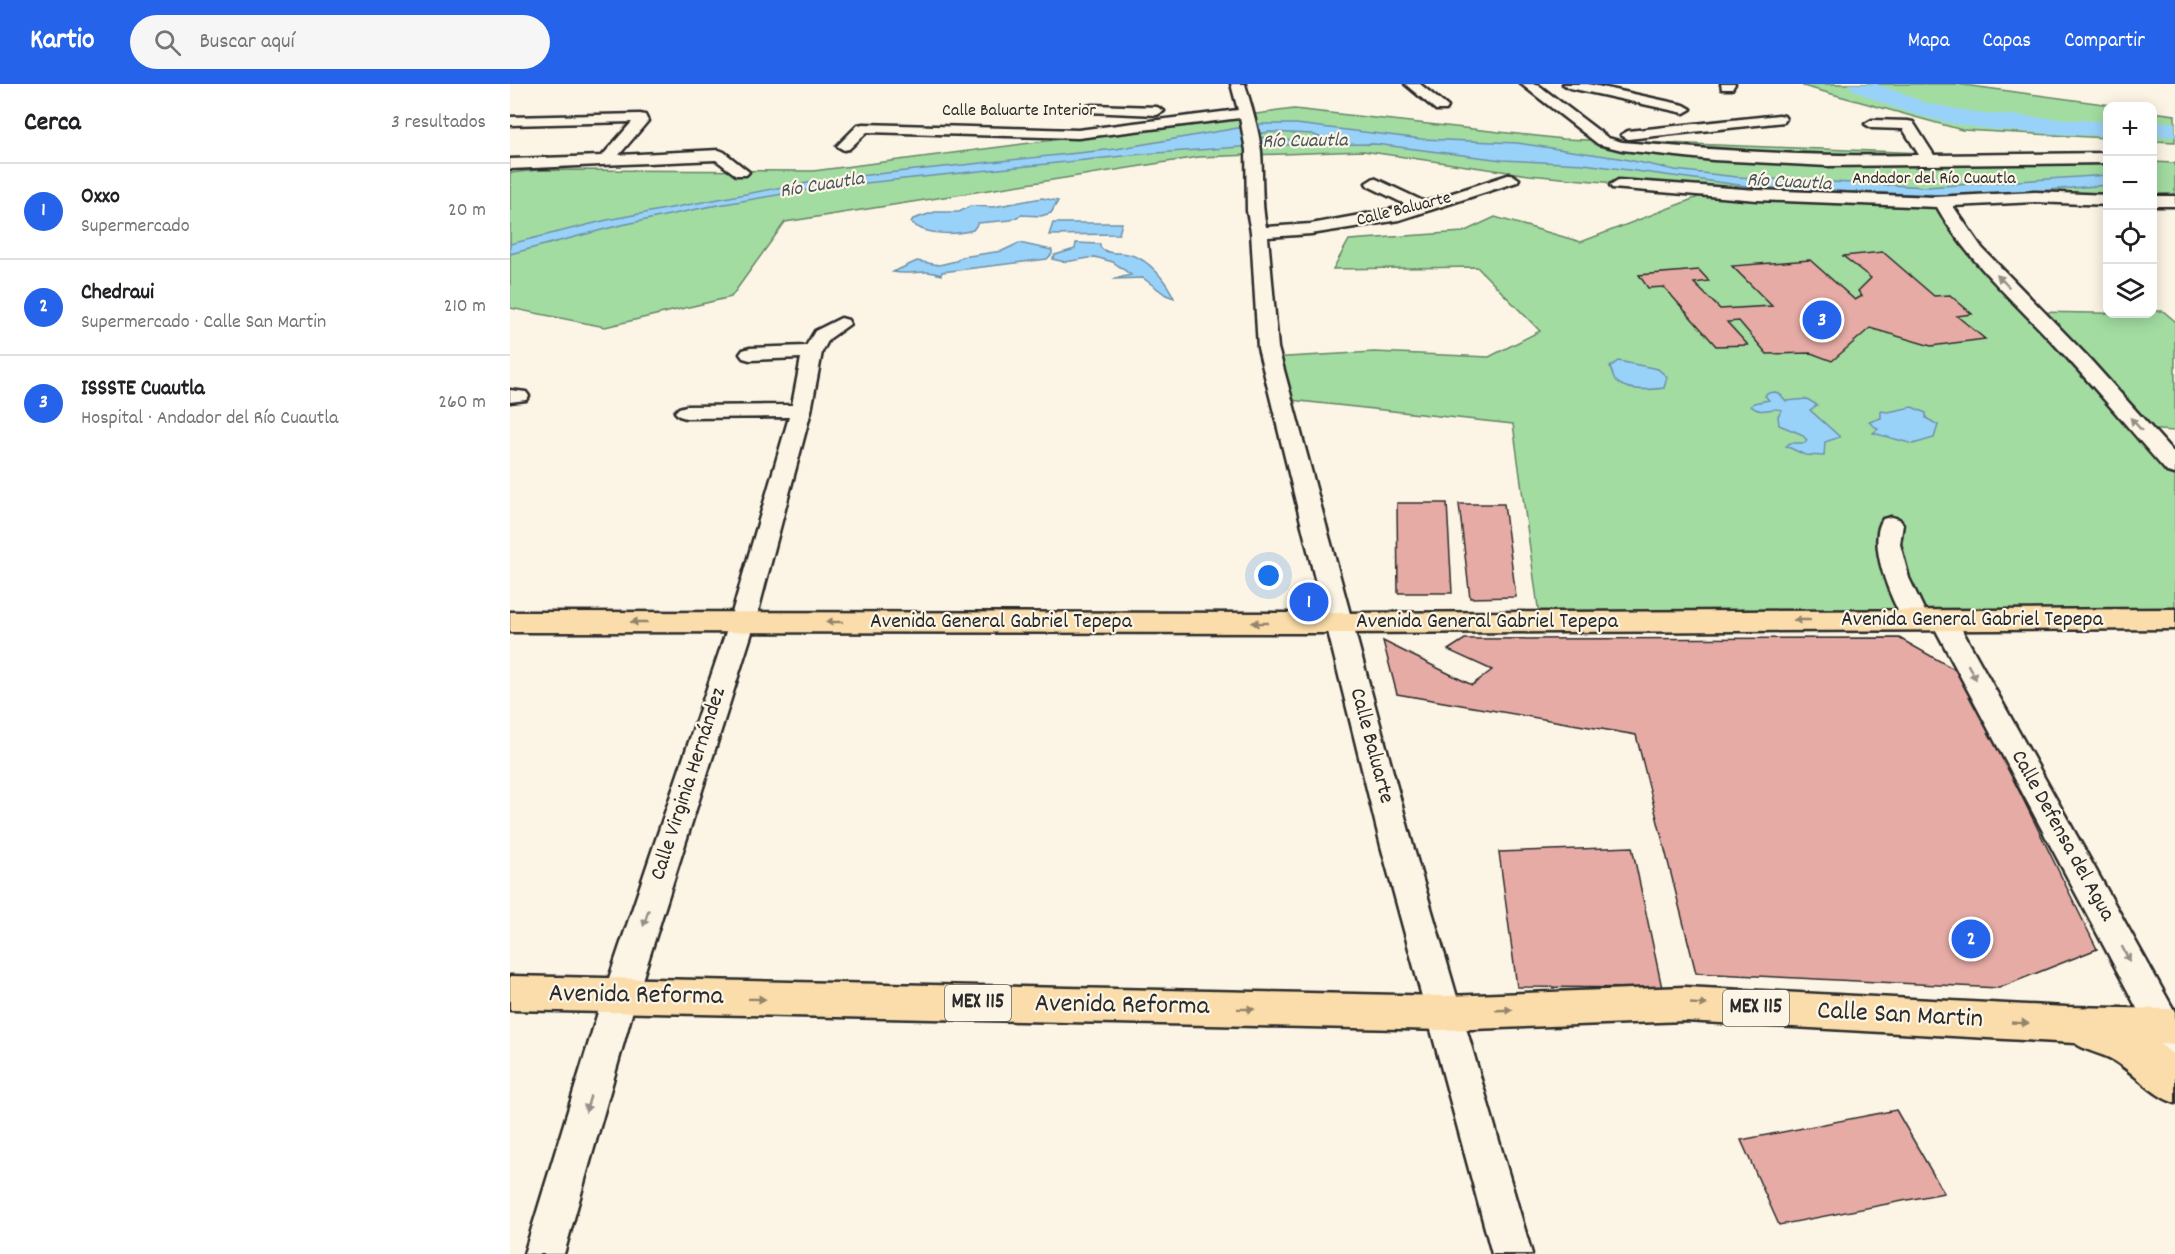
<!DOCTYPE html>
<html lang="es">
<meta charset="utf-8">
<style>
:root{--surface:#fff;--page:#f6f6f6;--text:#202124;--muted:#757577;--line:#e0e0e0;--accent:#2563eb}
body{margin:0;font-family:Dekko,sans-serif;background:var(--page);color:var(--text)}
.controls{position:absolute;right:18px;top:18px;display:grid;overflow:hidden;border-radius:12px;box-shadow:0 3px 15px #0003}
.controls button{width:54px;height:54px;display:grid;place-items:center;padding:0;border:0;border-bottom:2px solid var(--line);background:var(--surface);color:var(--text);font:30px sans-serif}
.you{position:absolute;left:759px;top:492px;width:21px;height:21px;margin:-15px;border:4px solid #fff;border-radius:50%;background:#1a73e8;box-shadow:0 0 0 9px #1a73e833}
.badge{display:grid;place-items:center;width:39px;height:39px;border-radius:50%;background:var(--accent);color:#fff;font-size:20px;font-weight:700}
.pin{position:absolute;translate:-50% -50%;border:3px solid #fff;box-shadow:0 2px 6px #0006}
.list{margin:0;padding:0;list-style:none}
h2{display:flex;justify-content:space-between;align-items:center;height:78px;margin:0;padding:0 24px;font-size:26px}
h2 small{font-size:20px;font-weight:400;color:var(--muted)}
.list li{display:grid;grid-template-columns:39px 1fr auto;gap:18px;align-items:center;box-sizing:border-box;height:96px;padding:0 24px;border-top:2px solid var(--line)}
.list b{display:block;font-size:22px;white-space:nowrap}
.list p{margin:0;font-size:20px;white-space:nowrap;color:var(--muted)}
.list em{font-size:20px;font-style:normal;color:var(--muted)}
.icon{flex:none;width:33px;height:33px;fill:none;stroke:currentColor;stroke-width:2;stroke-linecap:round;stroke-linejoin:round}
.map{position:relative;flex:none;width:1665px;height:1170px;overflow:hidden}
header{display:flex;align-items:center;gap:36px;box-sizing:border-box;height:84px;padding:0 30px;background:var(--accent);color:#fff}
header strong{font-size:28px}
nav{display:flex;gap:33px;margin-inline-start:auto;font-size:21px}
.search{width:420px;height:54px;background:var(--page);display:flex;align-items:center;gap:15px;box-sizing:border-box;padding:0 21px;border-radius:33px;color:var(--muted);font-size:22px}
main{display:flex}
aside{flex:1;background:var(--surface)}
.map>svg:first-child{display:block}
</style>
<header>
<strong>Kartio</strong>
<div class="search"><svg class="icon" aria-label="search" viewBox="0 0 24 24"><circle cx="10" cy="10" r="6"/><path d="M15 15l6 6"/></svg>Buscar aquí</div>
<nav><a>Mapa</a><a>Capas</a><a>Compartir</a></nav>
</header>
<main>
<aside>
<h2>Cerca<small>3 resultados</small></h2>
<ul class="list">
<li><span class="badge">1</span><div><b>Oxxo</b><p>Supermercado</p></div><em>20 m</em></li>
<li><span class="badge">2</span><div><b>Chedraui</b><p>Supermercado · Calle San Martin</p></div><em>210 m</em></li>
<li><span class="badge">3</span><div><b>ISSSTE Cuautla</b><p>Hospital · Andador del Río Cuautla</p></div><em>260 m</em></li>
</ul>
</aside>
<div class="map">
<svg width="1665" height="1170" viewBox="0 0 1665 1170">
<rect width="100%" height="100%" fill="#fcf5e5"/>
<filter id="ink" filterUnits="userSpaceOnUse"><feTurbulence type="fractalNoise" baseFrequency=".0167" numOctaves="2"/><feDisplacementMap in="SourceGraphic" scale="12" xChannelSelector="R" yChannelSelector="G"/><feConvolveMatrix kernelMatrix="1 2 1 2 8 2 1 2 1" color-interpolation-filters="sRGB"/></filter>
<g filter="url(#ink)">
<g fill="#a2dca1" stroke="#668466" stroke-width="1.5">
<path d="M 1294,0 L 1447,0 L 1608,22 L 1598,22 L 1597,54 L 1452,46 L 1293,2 Z"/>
<path d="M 784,25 L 1053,55 L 1597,76 L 1597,115 L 1424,118 L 1524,228 L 1642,230 L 1643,227 L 1653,227 L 1665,237 L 1665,347 L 1632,345 L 1665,384 L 1665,539 L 1030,538 L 1003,340 L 771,315 L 760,274 L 864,268 L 979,273 L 1030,247 L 967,183 L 823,185 L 839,156 L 953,148 L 985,133 L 1071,158 L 1201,108 L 1019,91 L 853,67 L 689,73 L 275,138 L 221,213 L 95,243 L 0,224 L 0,89 L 28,86 L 303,87 Z"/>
<path d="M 1642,28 L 1665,31 L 1665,58 L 1643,57 Z"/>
<path d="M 1642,78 L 1665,79 L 1665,117 L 1643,116 Z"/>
</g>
<g fill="#99d2f9" stroke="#6d8fa7" stroke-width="1.5" fill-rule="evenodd">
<path d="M 751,40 L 786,40 L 912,55 L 1007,59 L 1109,74 L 1165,86 L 1227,93 L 1417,103 L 1598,91 L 1597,101 L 1514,108 L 1430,111 L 1317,107 L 1244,103 L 1074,80 L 992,76 L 865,60 L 758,61 L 632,70 L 308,104 L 197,123 L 107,142 L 0,170 L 0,160 L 97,136 L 273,103 L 329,94 L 606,65 ZM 759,48 L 802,50 L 811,54 L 790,57 L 746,53 L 748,50 Z"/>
<path d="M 532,114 L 548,117 L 541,129 L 531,132 L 511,131 L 501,136 L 468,139 L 463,146 C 446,151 414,152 401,138 L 403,135 L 425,128 L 449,128 L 460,122 L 483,123 Z"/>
<path d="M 543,139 L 612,139 L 609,150 L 539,151 Z"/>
<path d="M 509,159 L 542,166 L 542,170 L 537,175 L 432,188 L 431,191 C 413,184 403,192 383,188 L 407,177 L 429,181 L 446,177 L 452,173 L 492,167 Z"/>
<path d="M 566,159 L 590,160 L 590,163 C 598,172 610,167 621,171 C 640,176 656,197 664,214 L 656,211 L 633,194 L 603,195 L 621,191 L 603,178 L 585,173 L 555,178 L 542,175 L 545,171 L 565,165 Z"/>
<path d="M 1108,277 L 1148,285 L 1157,293 L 1154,304 C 1139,306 1117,308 1106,297 C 1103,294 1102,287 1100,283 Z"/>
<path d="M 1265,308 L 1270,310 L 1276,317 L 1297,315 L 1307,321 L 1300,326 L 1330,353 L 1315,358 L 1314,372 L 1295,371 L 1276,362 L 1280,359 L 1295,359 L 1297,356 L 1291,350 L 1269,341 L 1268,332 L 1272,326 C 1261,322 1252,332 1241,322 L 1244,319 L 1259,316 L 1255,312 L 1257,309 Z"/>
<path d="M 1402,323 L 1416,329 L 1416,334 L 1428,341 L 1424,354 L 1403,360 L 1363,349 L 1368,345 L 1359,338 L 1371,334 L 1371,327 L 1378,328 Z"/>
</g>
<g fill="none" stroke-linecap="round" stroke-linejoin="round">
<g fill="#99d2f9" fill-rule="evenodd">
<path d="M 1338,0 L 1367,0 L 1416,19 L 1470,29 L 1598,38 L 1598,52 C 1519,49 1434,48 1361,14 C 1353,10 1343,8 1338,0 Z"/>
<path d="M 1642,37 L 1665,39 L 1665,53 L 1642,51 Z"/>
</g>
</g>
<g fill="#e6aba5" stroke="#2b2b2b" stroke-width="1.5">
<path d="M 1373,168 L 1424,212 L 1440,211 L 1462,230 L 1447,232 L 1475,255 L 1421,262 L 1360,244 L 1322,277 L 1301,269 L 1257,270 L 1229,237 L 1217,238 L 1238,261 L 1206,262 L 1154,203 L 1138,204 L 1129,191 L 1189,186 L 1199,197 L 1184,199 L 1210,225 L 1262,222 L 1222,182 L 1300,176 L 1345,216 L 1352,212 L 1348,207 L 1361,194 L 1333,172 Z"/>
<path d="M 887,419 L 937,419 L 942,509 L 888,509 Z"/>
<path d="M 949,420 L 994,420 L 1006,513 L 960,514 Z"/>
<path d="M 1389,554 L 1451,589 L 1587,865 L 1489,904 L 1186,889 L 1126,651 L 887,610 L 873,557 L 962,601 L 982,586 L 938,566 L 955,555 Z"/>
<path d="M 1122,763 L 1152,904 L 1007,903 L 989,768 Z"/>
<path d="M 1386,1026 L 1434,1109 L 1269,1141 L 1231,1056 Z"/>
</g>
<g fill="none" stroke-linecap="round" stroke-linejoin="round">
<g stroke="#2b2b2b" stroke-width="5">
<g id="minor">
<path d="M 721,0 L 735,0 C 741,22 749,45 751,68 C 753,93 751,118 756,143 L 801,140 L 899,122 L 858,102 L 856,99 L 864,94 L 915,118 L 1001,90 L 1009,95 L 1007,98 L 889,136 L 801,150 L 758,153 L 768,264 L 903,762 L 1022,1170 L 982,1170 L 871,762 L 748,264 L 741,148 L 737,127 L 736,66 L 730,34 L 568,54 L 357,48 L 339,65 L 334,66 L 327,62 L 348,41 L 353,40 L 568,46 L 728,26 Z"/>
<path d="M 895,0 L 910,0 L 938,23 L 936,26 L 926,26 Z"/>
<path d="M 1011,0 L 1027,0 L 1098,54 L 1112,58 C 1212,67 1310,73 1409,71 L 1393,45 L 1362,44 L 1355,40 L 1362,36 L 1398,37 L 1403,38 L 1424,71 L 1598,69 L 1598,79 L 1318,82 L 1203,76 L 1112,66 L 1088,60 Z"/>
<path d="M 1053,0 L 1078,0 L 1174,21 L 1181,25 L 1174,29 L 1060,4 Z"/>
<path d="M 1211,0 L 1225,0 L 1222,5 L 1212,5 Z"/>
<path d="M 582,21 L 647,23 L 654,27 L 647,31 L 577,28 L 575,25 L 577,22 Z"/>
<path d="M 130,30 L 135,31 L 138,37 L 109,71 L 209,66 L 214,68 L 239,88 L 236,91 L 226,91 L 206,76 L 0,85 L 0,75 L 92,72 L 122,38 L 0,41 L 0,33 Z"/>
<path d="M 1269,31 L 1274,32 L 1276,35 L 1274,38 L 1118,55 L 1111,51 L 1118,47 Z"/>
<path d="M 1108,96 L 1247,106 L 1424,113 L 1525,108 L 1598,111 L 1598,121 L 1525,118 L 1443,122 L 1472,164 L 1576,271 L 1665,370 L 1665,390 L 1657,388 C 1620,346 1584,302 1545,261 C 1504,217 1457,177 1427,123 L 1247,116 L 1102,104 L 1100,101 Z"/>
<rect x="1642" y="112" width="23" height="10"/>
<path d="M 331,234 L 338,236 L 340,240 L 319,255 L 312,268 L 301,327 L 245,539 L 127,912 L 54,1170 L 14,1170 L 93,912 L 219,539 L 279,333 L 176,334 L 169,332 L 165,328 L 169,324 L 176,322 L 282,321 L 291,274 L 240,276 L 233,274 L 230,270 L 233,266 L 240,264 L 296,262 L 305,247 Z"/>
<path d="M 0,306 L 16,308 L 19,312 L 16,316 L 0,318 Z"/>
<path d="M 1381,433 L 1389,435 L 1393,440 L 1390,460 L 1399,494 L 1419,536 L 1415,542 L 1406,544 L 1397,542 C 1382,519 1356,459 1373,435 Z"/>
<path d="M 1434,529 L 1443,531 L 1447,537 L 1665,928 L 1665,985 L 1652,981 L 1638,945 L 1421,537 L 1425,531 Z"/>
</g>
</g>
<g stroke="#2b2b2b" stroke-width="5">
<g id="major">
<path d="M 1665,525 L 1665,545 L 829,549 L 0,548 L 0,528 L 829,529 Z"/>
<path d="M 0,892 L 936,912 L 1175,903 L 1556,923 L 1665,925 L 1665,961 L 1650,960 L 1665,972 L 1665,1019 C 1641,1011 1625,989 1603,976 C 1591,969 1575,967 1565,959 L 1175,937 L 936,946 L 0,926 Z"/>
</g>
</g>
<use href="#minor" fill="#fcf5e5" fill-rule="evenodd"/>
<use href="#major" fill="#fbddab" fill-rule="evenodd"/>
</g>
<defs><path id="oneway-solid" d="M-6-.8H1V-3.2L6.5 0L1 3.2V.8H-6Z" transform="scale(1.5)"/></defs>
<g fill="#949088">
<use href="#oneway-solid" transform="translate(1493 197) rotate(-135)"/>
<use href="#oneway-solid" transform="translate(1626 340) rotate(-132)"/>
<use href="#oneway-solid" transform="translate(1462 588) rotate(61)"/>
<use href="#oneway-solid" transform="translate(136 834) rotate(108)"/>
<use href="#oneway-solid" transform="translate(1616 870) rotate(61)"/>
<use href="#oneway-solid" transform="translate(78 1020) rotate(106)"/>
</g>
<g fill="#93846b">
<use href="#oneway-solid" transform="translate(1292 536) rotate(180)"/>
<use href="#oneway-solid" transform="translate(129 538) rotate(-180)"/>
<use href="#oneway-solid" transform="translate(324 538) rotate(180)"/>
<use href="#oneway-solid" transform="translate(750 539) rotate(-180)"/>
<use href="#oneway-solid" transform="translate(247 915) rotate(1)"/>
<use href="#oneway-solid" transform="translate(1189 920) rotate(3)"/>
<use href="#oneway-solid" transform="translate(736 925) rotate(1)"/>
<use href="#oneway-solid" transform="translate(994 926) rotate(-2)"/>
<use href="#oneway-solid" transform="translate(1510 939) rotate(3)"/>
</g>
</g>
<g text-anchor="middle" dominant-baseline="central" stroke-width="4.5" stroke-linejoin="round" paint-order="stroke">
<g font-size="18" fill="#2b2b2b" stroke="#fcf5e5">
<text x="509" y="27">Calle Baluarte Interior</text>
<text x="1424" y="95">Andador del Río Cuautla</text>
<text transform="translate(894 126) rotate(-14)">Calle Baluarte</text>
</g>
<g font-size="20" font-style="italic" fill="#46555e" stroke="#fcf5e5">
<text transform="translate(795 58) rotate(-1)">Río Cuautla</text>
<text transform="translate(1279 99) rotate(3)">Río Cuautla</text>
<text transform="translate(312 102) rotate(-9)">Río Cuautla</text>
</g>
<g fill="#fcf5e5" stroke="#6a6863" stroke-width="1.5">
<rect x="435" y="901" width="66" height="36" rx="4.5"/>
<rect x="1213" y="906" width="66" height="36" rx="4.5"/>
</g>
<g font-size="21" font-weight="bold" fill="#2b2b2b">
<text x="468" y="919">MEX 115</text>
<text x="1246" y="924">MEX 115</text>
</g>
<g font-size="22" fill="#2b2b2b" stroke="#fcf5e5">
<text x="1462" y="536">Avenida General Gabriel Tepepa</text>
<text x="491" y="538">Avenida General Gabriel Tepepa</text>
<text x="977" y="538">Avenida General Gabriel Tepepa</text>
<text transform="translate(861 662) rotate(75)">Calle Baluarte</text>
<text transform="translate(179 700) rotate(-72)">Calle Virginia Hernández</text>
<text transform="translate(1552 752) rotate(61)">Calle Defensa del Agua</text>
</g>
<g font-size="27" fill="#2b2b2b" stroke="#fcf5e5">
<text transform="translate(126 912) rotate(1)">Avenida Reforma</text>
<text transform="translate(612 922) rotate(1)">Avenida Reforma</text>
<text transform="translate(1390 932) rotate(3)">Calle San Martin</text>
</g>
</g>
</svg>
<div class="controls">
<button>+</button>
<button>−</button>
<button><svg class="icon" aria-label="locate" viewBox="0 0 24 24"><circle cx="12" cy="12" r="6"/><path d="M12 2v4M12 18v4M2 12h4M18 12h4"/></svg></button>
<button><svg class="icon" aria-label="layers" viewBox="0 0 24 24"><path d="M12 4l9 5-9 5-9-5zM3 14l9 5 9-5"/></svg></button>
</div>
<div class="you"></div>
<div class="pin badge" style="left:799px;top:518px">1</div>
<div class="pin badge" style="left:1461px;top:855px">2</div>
<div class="pin badge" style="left:1312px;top:236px">3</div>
</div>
</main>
